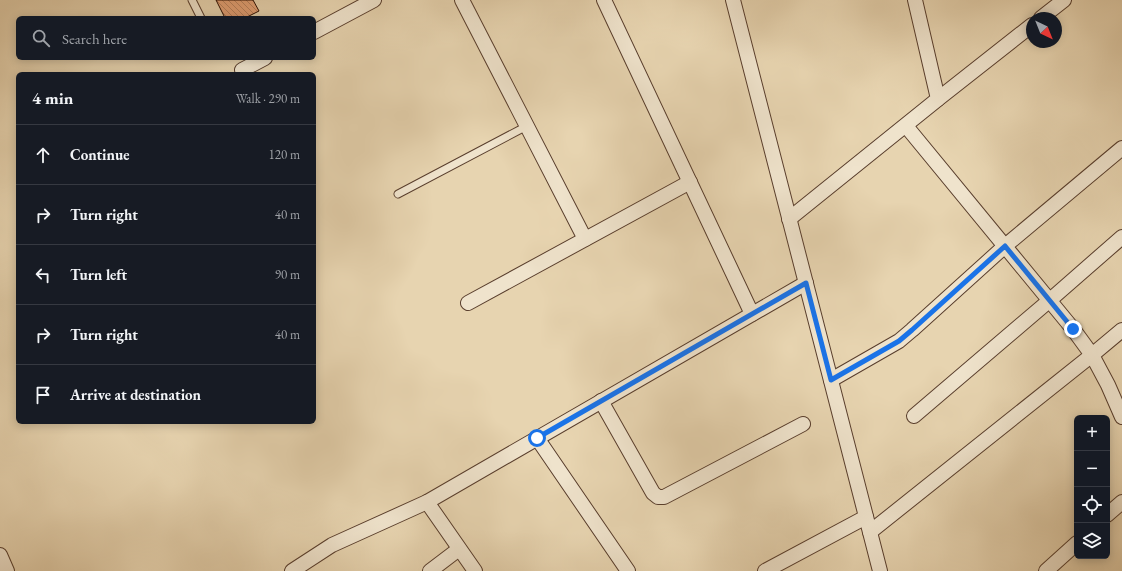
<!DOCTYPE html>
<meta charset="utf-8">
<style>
:root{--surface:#171b24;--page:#20242c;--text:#f1f3f6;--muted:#9ea1a6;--line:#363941}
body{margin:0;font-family:"EB Garamond",serif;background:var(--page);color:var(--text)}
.controls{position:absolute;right:12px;bottom:12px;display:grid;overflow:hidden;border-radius:6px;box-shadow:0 2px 10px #0003}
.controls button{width:36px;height:36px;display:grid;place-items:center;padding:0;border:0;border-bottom:1px solid var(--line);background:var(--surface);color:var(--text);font:20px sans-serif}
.compass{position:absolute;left:1026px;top:12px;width:36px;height:36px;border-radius:50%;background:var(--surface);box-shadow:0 2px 10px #0003;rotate:137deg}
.stop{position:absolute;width:12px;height:12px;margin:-9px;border:3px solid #1a73e8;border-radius:50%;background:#fff}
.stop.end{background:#1a73e8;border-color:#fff;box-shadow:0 1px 4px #0008}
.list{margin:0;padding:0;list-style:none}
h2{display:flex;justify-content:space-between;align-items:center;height:52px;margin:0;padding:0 16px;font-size:17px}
h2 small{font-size:13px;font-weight:400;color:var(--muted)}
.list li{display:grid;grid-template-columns:26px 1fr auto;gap:12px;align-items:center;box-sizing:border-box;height:60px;padding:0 16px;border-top:1px solid var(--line)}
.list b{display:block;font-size:15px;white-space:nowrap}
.list em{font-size:13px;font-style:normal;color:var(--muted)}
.icon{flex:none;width:22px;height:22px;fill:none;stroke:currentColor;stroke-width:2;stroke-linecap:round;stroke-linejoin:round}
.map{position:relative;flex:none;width:1122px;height:571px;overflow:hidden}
.search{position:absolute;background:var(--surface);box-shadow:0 2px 10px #0003;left:16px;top:16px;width:300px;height:44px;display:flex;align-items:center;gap:10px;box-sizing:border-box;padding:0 14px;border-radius:6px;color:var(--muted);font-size:15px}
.panel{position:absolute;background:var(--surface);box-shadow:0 2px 10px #0003;left:16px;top:72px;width:300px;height:352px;border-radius:6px}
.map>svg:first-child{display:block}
</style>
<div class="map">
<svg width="1122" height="571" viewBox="0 0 1122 571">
<defs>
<pattern id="building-back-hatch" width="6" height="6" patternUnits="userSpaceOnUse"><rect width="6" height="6" fill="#e2a074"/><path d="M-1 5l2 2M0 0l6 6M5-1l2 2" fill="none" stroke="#b7815d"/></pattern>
</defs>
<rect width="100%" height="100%" fill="#e7d4b0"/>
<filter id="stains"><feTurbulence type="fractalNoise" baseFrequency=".005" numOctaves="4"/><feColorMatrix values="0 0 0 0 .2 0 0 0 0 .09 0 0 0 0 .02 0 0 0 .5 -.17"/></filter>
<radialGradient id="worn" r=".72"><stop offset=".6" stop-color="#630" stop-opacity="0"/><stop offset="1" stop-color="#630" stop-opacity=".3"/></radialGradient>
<path fill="url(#building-back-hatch)" stroke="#2a0c01" d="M 216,0 L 253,0 L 259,11 L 245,18 L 225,18 Z"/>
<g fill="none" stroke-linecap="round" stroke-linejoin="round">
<g stroke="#593e2d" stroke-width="9">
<g id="service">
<path d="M 192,0 L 201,18"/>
<path d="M 398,194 L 527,126"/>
</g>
</g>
<g stroke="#593e2d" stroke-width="16">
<g id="minor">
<path d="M 462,0 L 585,239"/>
<path d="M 604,0 L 752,314"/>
<path d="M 733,0 L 880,571"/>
<path d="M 1041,18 L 1064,0"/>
<path d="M 314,32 L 374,0"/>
<path d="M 242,70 L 265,58"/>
<path d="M 938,99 L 1032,25"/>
<path d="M 906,126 L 1073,329 L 1092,355 L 1108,385 L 1122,417"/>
<path d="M 789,219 L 938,99 L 915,0"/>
<path d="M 468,303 L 690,182"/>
<path d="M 831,380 L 899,341 L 912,330 L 1005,246 L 1122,148"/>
<path d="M 601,401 L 653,493 L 658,497 L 664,497 L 803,424"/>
<path d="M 914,416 L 1050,300 L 1122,237"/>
<path d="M 537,438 L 628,571"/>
<path d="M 427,502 L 475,571"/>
<path d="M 1107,515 L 1122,502"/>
<path d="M 870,532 L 1092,355 L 1122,330"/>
<path d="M 0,555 L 7,571"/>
<path d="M 292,571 L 332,545 L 427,502 L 806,283"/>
<path d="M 430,571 L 459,549"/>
<path d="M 765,571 L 866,517"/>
<path d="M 1046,571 L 1077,543"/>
</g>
</g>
<use href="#service" stroke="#efe3cc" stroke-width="7"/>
<use href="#minor" stroke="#efe3cc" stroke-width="14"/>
</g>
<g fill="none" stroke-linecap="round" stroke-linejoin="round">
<path stroke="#1a73e8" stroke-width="5" d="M 537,438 L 806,283 L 831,380 L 899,341 L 912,330 L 1005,246 L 1073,329"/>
</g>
<rect width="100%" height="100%" filter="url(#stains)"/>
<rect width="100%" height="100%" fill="url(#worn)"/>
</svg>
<div class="controls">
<button>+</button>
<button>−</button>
<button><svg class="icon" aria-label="locate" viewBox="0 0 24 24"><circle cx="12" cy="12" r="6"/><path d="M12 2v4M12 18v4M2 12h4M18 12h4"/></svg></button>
<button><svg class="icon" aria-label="layers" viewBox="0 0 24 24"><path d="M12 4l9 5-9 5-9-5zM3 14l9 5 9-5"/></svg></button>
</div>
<svg class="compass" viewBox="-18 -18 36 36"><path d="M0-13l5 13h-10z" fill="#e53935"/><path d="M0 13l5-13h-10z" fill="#9ea1a6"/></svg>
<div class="stop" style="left:537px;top:438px"></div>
<div class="stop end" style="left:1073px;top:329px"></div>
<div class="search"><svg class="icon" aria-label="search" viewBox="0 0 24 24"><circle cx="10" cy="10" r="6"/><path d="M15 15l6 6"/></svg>Search here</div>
<section class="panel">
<h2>4 min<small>Walk · 290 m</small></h2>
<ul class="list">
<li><svg class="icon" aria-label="ahead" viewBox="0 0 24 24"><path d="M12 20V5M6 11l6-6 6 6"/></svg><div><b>Continue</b></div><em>120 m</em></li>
<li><svg class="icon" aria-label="right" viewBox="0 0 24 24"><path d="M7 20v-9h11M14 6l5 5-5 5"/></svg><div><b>Turn right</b></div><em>40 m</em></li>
<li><svg class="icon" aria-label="left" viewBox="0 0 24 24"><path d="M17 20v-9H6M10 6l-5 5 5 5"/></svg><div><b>Turn left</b></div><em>90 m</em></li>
<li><svg class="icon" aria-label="right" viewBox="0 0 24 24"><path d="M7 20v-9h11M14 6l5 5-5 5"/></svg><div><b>Turn right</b></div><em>40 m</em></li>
<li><svg class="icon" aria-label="arrive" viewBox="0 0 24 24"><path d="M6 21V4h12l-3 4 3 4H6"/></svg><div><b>Arrive at destination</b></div></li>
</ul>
</section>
</div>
